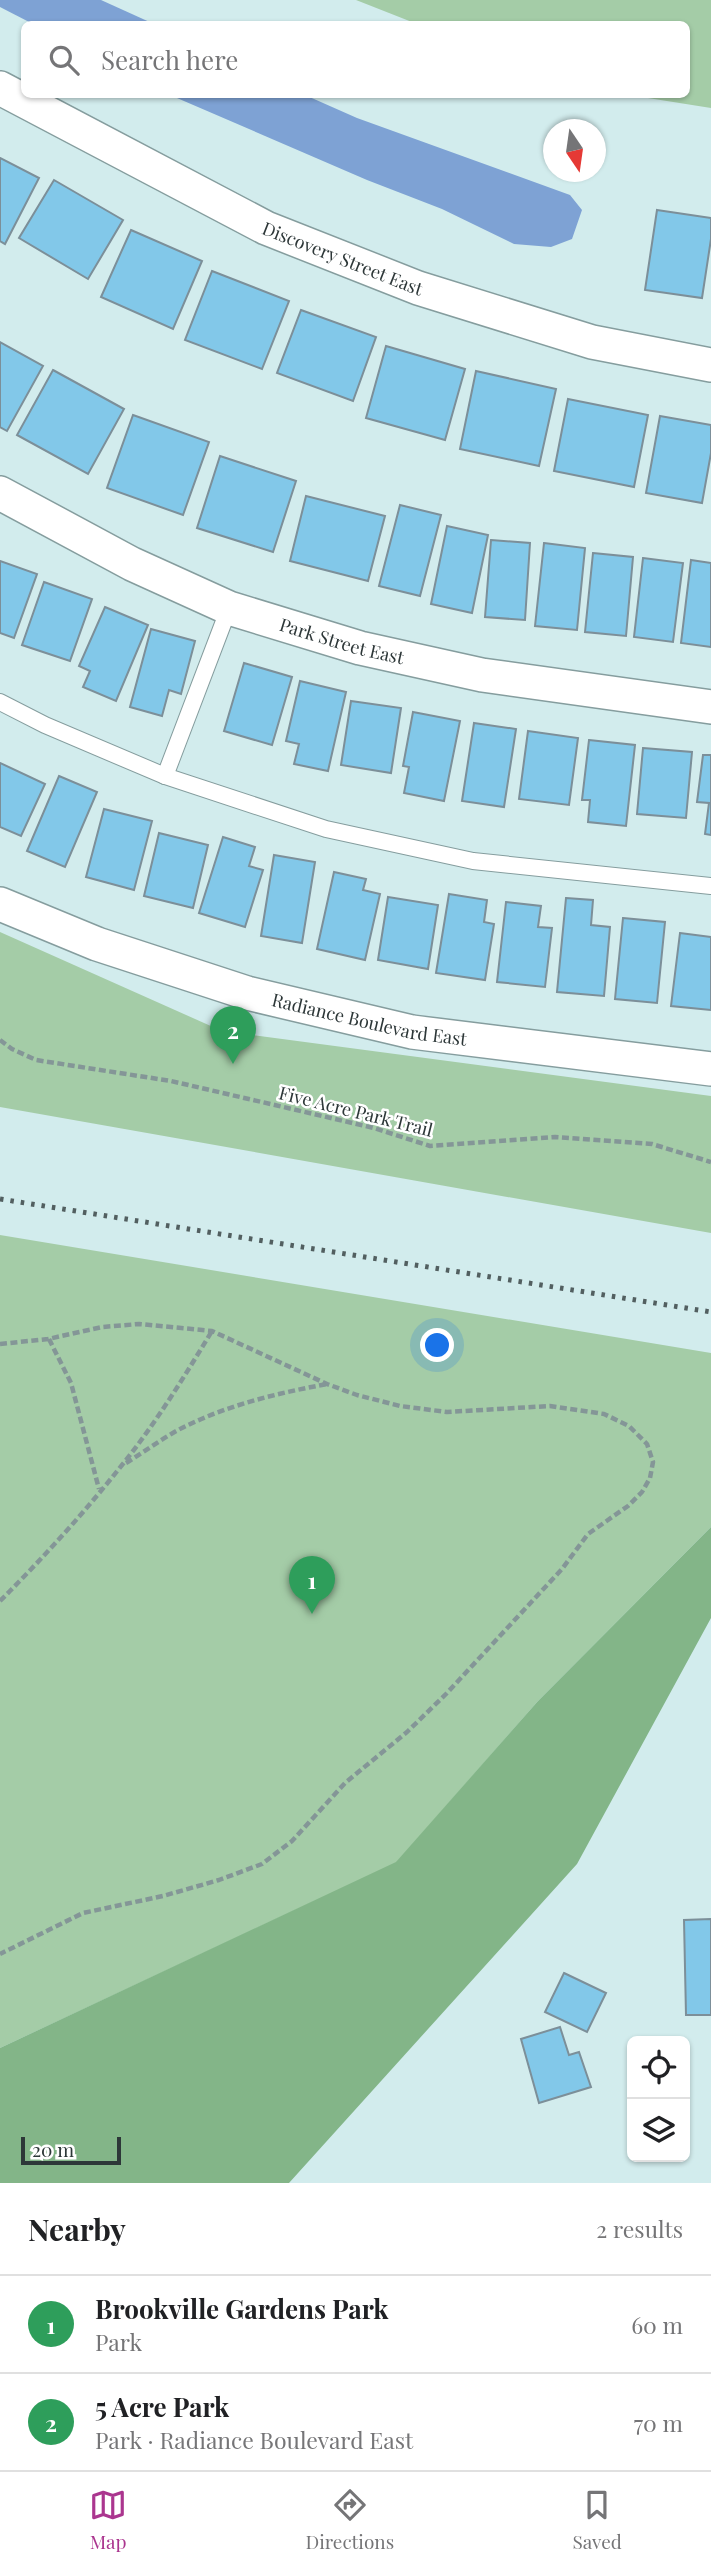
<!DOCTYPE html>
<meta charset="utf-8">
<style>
:root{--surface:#fff;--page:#f6f6f6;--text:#202124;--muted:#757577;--line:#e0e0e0;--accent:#ab368f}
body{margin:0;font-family:"Playfair Display",serif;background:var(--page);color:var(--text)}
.controls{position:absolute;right:21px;bottom:21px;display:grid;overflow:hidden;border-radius:10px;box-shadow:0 2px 5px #0004}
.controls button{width:63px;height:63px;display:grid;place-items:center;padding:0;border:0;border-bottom:2px solid var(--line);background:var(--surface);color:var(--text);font:35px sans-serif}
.compass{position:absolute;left:543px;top:119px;width:63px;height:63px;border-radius:50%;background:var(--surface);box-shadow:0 2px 5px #0004;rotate:167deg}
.scale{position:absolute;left:21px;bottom:18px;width:100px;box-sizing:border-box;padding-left:7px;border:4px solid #2d3738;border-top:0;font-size:19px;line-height:24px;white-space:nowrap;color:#2d3738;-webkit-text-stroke:5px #fff;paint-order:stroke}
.you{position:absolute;left:438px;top:1346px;width:24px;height:24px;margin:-18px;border:5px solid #fff;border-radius:50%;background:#1a73e8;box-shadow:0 0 0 10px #1a73e833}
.badge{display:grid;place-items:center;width:46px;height:46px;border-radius:50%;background:var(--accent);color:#fff;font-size:23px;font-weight:700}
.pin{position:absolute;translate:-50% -58px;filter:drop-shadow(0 2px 4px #0008)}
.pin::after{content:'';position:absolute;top:37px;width:24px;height:21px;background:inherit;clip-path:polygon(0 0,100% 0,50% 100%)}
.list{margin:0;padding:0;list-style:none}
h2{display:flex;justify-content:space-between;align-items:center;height:91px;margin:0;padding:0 28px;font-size:30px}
h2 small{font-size:23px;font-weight:400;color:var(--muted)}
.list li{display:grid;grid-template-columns:46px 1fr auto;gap:21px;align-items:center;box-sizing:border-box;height:98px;padding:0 28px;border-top:2px solid var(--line)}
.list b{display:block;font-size:26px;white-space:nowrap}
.list p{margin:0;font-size:23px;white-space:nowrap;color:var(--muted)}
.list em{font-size:23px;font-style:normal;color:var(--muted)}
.icon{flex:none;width:38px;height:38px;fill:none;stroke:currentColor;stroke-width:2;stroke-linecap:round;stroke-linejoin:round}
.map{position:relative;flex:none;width:711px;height:2183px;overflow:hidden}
.search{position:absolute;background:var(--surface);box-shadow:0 2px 5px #0004;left:21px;right:21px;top:21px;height:77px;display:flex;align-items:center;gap:18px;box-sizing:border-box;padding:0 24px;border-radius:10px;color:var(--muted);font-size:26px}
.sheet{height:287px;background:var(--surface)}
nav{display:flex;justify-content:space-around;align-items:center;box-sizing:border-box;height:98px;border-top:2px solid var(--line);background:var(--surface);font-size:19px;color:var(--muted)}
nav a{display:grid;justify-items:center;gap:4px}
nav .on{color:var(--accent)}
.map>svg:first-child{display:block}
</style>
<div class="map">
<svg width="711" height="2183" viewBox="0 0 711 2183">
<rect width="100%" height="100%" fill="#d2eced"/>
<g fill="#a4cca7">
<path d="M 356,0 L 711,0 L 711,108 L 629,95 L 686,94 L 686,24 L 417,24 Z"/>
<path d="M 0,932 L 222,1031 L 711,1096 L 711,1233 L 0,1107 Z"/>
<path d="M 0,1235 L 711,1353 L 711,1527 L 538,1701 L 396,1863 L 0,2048 Z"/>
</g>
<path fill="#83b588" d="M 711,1527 L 711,1618 L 577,1864 L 289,2183 L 0,2183 L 0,2048 L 396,1862 L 538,1701 Z"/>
<g fill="#7ea2d4">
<path d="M 0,0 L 101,0 L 154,24 L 33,24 L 0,7 Z"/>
<path d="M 170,95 L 305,95 L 357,118 L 570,195 L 582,210 L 572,239 L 551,247 L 514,244 L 442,209 L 367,180 Z"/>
</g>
<g fill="#82c8e9" stroke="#7c8f99" stroke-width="2">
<path d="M 0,158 L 39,178 L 5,244 L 0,241 Z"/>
<path d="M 54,180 L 123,220 L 88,279 L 19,238 Z"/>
<path d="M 657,210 L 711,218 L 711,239 L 702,298 L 645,290 Z"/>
<path d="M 131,230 L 202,261 L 173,329 L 101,297 Z"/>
<path d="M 212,271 L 289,301 L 262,369 L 185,340 Z"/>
<path d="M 301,310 L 376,337 L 353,401 L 277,373 Z"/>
<path d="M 0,342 L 43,366 L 7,431 L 0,427 Z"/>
<path d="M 386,346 L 465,369 L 445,440 L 366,418 Z"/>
<path d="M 53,370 L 124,409 L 88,474 L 17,435 Z"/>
<path d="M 476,371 L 556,389 L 539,466 L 460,449 Z"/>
<path d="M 568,399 L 648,415 L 634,487 L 554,471 Z"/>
<path d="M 133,415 L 209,442 L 183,515 L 107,488 Z"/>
<path d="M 660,416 L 711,425 L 711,453 L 702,503 L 646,493 Z"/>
<path d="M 220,456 L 296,481 L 273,552 L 197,528 Z"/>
<path d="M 306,496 L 385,516 L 368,581 L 290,561 Z"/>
<path d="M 400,505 L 441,515 L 420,596 L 379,586 Z"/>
<path d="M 447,526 L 488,535 L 472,613 L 431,604 Z"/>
<path d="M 491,540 L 530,543 L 525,620 L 485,617 Z"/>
<path d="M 544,543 L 585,548 L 577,630 L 535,626 Z"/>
<path d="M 593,553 L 633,557 L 626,636 L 585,632 Z"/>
<path d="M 643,558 L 683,563 L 673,642 L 634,637 Z"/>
<path d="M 691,560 L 711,563 L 711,647 L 681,643 Z"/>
<path d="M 0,561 L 37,574 L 14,638 L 0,633 Z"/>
<path d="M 44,582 L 92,599 L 70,661 L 22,645 Z"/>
<path d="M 105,607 L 148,625 L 116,701 L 83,687 L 90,671 L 79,666 Z"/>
<path d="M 151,629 L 195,641 L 181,694 L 169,690 L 162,716 L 130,707 Z"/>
<path d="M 244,663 L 292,677 L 272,745 L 224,731 Z"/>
<path d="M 300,681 L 346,692 L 328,771 L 294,764 L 299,744 L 286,741 Z"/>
<path d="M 351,701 L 401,708 L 391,773 L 341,765 Z"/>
<path d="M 413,712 L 460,721 L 444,801 L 404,793 L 409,767 L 403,766 Z"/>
<path d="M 474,723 L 516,729 L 504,807 L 462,801 Z"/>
<path d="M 528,731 L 578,738 L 569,805 L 519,799 Z"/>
<path d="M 589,740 L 635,745 L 626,826 L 588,822 L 590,800 L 582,800 Z"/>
<path d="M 643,748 L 692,752 L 686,818 L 637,814 Z"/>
<path d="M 703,755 L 711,755 L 711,835 L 705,834 L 709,803 L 697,802 Z"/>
<path d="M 0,763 L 45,784 L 21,836 L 0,827 Z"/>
<path d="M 59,776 L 97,792 L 65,867 L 27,851 Z"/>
<path d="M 104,809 L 152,821 L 134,890 L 86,877 Z"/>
<path d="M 159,833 L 208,845 L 193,908 L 144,896 Z"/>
<path d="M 223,837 L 255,847 L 249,866 L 263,870 L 245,927 L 199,913 Z"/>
<path d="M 274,855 L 315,862 L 302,943 L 261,936 Z"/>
<path d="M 334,872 L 366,879 L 363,890 L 380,894 L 365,960 L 317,949 Z"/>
<path d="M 449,894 L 487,900 L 484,922 L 494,924 L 485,980 L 436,973 Z"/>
<path d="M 388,897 L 438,905 L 428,969 L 378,960 Z"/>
<path d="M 566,898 L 593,900 L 591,925 L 610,927 L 604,996 L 557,992 Z"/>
<path d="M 506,902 L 541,906 L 538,927 L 552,928 L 545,987 L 497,982 Z"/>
<path d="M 623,918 L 665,922 L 657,1003 L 615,999 Z"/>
<path d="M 680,933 L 711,937 L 711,1010 L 671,1006 Z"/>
<path d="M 711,1919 L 711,2015 L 686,2015 L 684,1920 Z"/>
<path d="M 564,1973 L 606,1993 L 587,2032 L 545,2012 Z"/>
<path d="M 560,2027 L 569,2055 L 579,2052 L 591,2087 L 539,2103 L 521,2039 Z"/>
</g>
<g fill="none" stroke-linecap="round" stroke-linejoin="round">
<g stroke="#859d9e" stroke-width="18">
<g id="lane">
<path d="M 0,702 L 45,725 L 165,776 L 326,829 L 473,861 L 711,886"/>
<path d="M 165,776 L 229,608"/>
</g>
</g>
<g stroke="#859d9e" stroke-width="36">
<g id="street">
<path id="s1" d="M 0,88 L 266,228 L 418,288 L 592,342 L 711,365"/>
<path id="s2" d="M 0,493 L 132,564 L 229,608 L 360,648 L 482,675 L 711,707"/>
<path id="s3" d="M 0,904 L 97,944 L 247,993 L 412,1032 L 711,1069"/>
</g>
</g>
<g stroke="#849697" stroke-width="4.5" stroke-dasharray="7 3.5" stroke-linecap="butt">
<path d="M 0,1040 L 12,1049 L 36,1060 L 171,1081 L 374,1128 L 430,1146 L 555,1137 L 652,1144 L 711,1162"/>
<path d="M 49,1339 L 71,1383 L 99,1489"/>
<path d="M 0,1344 L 48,1339 L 102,1327 L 139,1324 L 212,1331 L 327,1384 L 357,1395 L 400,1406 L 447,1412 L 550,1406 L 604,1414 L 629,1426 L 647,1444 L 653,1462 L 650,1478 L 642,1492 L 628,1506 L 588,1534 L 562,1569 L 446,1694 L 407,1732 L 345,1783 L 292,1841 L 262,1864 L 219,1880 L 163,1896 L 83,1913 L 0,1954"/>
<path d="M 126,1463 C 146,1451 165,1436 186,1426 C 231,1404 279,1393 327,1384"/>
<path d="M 0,1601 C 43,1558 84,1513 122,1465 C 156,1423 184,1377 212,1331"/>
</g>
<use href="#lane" stroke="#fff" stroke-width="16"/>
<use href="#street" stroke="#fff" stroke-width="33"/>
<path stroke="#525f60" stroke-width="5" stroke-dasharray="3.5 7" stroke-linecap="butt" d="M 0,1199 L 711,1312"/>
</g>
<g text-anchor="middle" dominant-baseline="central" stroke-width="5" stroke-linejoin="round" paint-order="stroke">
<g font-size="18" fill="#2d3738" stroke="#fff">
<text stroke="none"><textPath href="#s1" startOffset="383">Discovery Street East</textPath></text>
<text stroke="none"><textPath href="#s2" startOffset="374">Park Street East</textPath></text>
<text stroke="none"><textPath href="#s3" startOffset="388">Radiance Boulevard East</textPath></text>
<text transform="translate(356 1111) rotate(14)">Five Acre Park Trail</text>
</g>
</g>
</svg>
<div class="controls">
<button><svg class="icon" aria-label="locate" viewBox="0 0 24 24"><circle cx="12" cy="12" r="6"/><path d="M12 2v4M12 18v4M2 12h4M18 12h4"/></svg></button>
<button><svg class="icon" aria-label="layers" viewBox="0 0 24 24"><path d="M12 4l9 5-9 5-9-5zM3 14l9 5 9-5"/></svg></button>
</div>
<svg class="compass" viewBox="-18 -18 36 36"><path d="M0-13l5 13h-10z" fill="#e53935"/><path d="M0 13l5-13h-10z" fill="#757577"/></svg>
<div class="scale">20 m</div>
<div class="you"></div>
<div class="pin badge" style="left:312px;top:1614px;background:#2e9e5b">1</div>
<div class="pin badge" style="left:233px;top:1064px;background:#2e9e5b">2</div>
<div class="search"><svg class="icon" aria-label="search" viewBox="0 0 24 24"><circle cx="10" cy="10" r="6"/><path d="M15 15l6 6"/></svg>Search here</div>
</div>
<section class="sheet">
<h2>Nearby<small>2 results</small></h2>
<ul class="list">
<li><span class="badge" style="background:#2e9e5b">1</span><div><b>Brookville Gardens Park</b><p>Park</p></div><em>60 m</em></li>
<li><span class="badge" style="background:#2e9e5b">2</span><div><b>5 Acre Park</b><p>Park · Radiance Boulevard East</p></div><em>70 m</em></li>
</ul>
</section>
<nav>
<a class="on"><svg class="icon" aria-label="map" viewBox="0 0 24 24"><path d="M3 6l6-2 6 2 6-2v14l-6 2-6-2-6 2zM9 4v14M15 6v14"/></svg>Map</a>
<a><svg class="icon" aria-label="directions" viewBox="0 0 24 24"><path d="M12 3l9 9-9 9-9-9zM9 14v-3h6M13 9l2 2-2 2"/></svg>Directions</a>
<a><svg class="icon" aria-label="saved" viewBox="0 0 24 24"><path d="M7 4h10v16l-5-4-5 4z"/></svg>Saved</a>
</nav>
